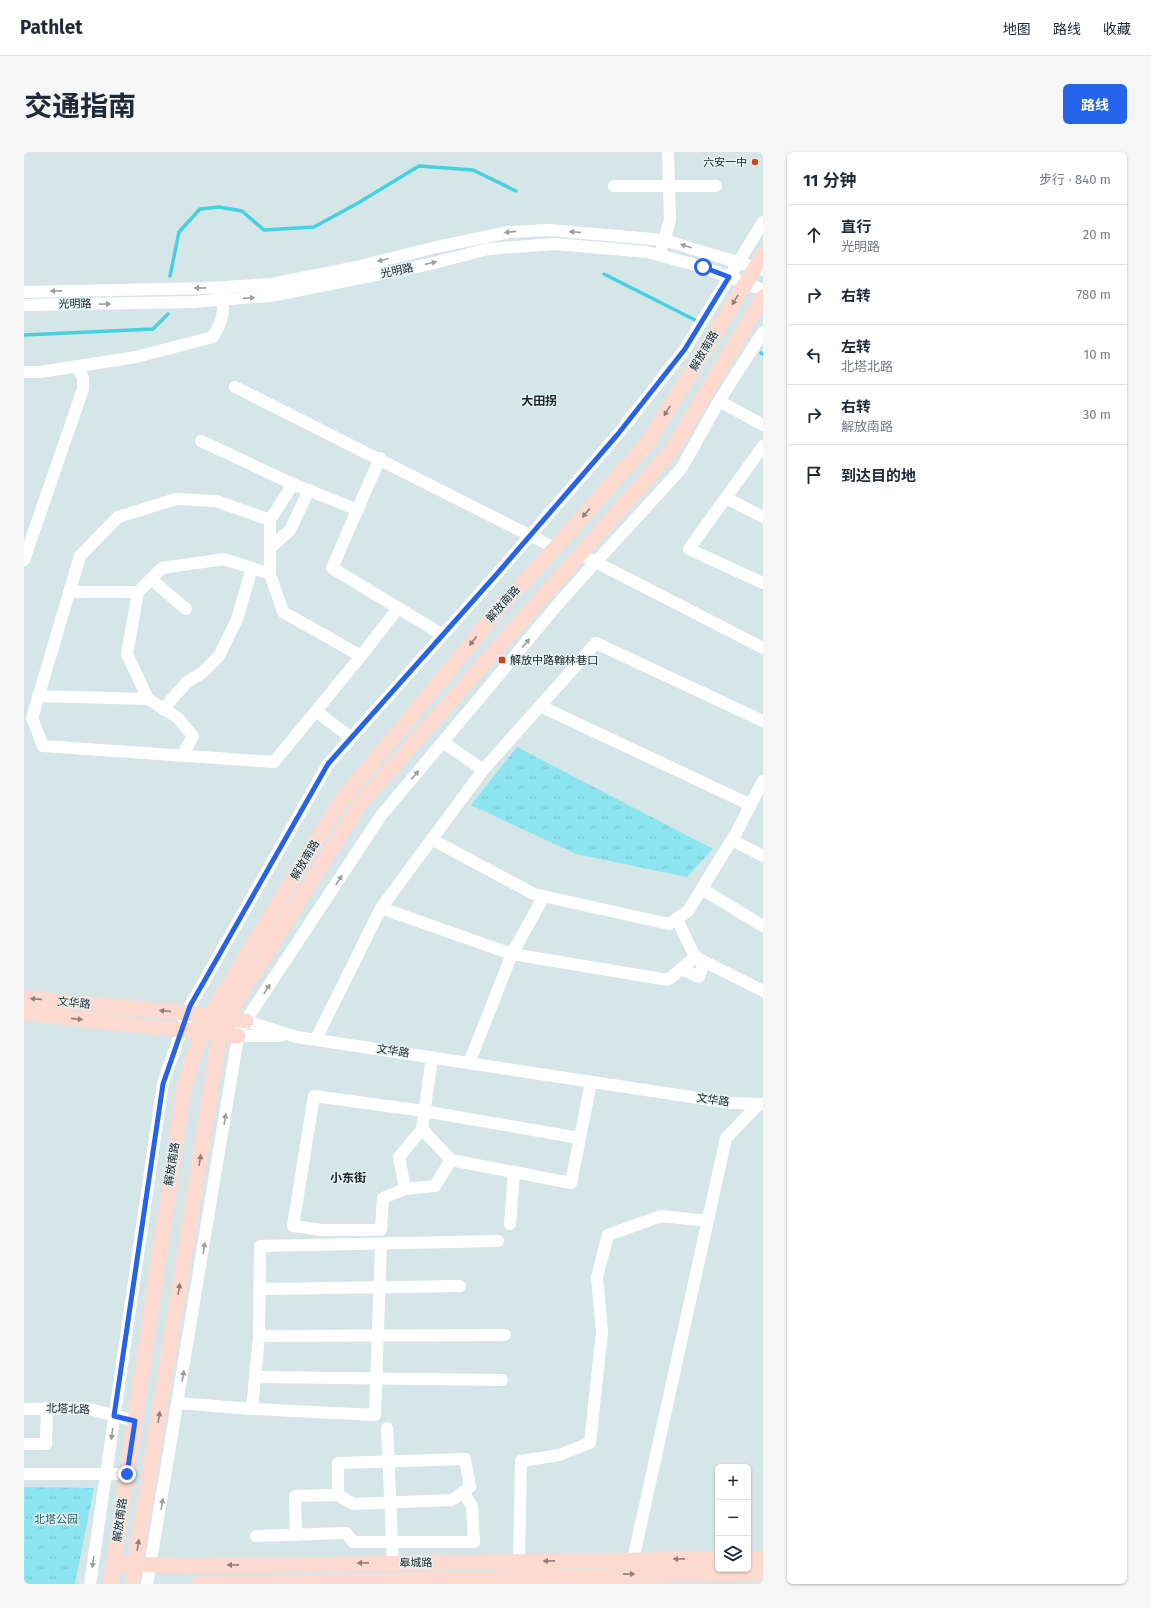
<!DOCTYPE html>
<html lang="zh">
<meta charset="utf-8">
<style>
:root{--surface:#fff;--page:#f6f6f7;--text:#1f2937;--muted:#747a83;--line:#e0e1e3;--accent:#2563eb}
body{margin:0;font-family:"Fira Sans","Noto Sans SC",sans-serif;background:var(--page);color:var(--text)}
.controls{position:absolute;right:12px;bottom:12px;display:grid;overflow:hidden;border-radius:6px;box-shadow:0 1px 3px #0004}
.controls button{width:36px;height:36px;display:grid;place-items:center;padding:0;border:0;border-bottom:1px solid var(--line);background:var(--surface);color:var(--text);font:20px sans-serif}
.stop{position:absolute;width:12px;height:12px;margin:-9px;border:3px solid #2563eb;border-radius:50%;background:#fff}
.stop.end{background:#2563eb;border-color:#fff;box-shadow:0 1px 4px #0008}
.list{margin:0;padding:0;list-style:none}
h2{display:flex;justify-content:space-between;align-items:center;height:52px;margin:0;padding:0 16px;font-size:17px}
h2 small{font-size:13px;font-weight:400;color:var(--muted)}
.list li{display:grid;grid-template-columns:26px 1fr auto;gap:12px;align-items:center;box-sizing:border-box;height:60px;padding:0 16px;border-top:1px solid var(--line)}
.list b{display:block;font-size:15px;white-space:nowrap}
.list p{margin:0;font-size:13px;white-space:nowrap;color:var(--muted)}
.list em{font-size:13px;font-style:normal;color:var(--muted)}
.icon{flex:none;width:22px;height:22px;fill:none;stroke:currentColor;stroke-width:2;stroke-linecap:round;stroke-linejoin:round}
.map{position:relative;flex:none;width:739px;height:1432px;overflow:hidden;border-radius:6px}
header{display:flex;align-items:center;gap:24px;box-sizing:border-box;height:56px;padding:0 20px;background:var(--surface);border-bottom:1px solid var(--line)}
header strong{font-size:19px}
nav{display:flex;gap:22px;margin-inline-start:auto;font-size:14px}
.intro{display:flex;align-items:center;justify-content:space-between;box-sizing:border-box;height:96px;padding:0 24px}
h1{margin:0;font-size:28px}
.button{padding:10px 18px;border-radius:6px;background:var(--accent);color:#fff;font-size:14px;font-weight:700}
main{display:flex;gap:24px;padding:0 24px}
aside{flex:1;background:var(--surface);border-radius:6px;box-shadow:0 1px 3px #0004}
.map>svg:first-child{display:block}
</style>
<header>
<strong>Pathlet</strong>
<nav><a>地图</a><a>路线</a><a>收藏</a></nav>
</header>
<div class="intro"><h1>交通指南</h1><a class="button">路线</a></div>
<main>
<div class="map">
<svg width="739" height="1432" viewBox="0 0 739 1432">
<defs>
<pattern id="grass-tufts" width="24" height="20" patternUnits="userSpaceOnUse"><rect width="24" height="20" fill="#8ce5f0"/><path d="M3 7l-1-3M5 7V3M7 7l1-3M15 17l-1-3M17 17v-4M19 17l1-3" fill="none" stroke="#78c4ce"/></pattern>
</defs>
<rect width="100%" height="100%" fill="#d6e5e7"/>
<g fill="url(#grass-tufts)">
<path d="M 493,595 L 689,697 L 663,725 L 552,702 L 447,653 Z"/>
<path d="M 0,1335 L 70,1336 L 51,1432 L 0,1432 Z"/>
</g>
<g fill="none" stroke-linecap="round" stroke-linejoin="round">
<g stroke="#44d1e0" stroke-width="3.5">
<path d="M 580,122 L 671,168"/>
<path d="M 146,124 L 155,80 L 176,57 L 195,55 L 218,59 L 240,78 L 290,75 L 334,51 L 395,14 L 449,18 L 492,39"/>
<path d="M 0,183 L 129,177 L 144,162"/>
<path d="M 737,201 L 739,202"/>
</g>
<g stroke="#fff" stroke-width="12">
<path d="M 590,34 L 692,34"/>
<path d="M 638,95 L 646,68 L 644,0"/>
<path d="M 0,140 L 184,136 L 247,132 L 328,116 L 412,95 L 485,80 L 525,78 L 640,88 L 739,118"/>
<path d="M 0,153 L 169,150 L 246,144 L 406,112 L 464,97 L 531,92 L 623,100 L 679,115 L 739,138"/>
<path d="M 0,220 L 16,220 L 112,205 L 189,185 C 198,170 202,158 197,140"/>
<path d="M 211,235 L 531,396"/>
<path d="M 695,249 L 739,273"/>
<path d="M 177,289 L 269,332"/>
<path d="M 739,294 L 665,397 L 739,431"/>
<path d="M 356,306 L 308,416 L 419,483"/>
<path d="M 702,346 L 739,365"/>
<path d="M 334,358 L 269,332 L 246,368 L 246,422 L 259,460 L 337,504 L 374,456"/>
<path d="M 246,368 L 192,349 L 152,347 L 94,365 L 56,404 L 8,566 L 19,594 L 250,610 L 337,504"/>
<path d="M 246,396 L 266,378 L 285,338"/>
<path d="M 556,402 L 739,496"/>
<path d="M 0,408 L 59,237 L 59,226 L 53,214"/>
<path d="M 127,427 L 162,457"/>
<path d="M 45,440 L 114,440"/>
<path d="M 14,544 L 124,547"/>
<path d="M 516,554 L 727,653"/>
<path d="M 139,557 L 163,530 L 178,521 L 195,504 L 213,467 L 228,416"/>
<path d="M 292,559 L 327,586"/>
<path d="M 419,590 L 459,618"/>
<path d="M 158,604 L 169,584 L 154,566 L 124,547 L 103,502 L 114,440 L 138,416 L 200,407 L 246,422"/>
<path d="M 407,687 L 510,742 L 645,772 L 664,759 L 712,681 L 739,629"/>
<path d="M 708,688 L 739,704"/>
<path d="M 678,737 L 739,774"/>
<path d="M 357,756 L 488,802 L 644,828 L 671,805 L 739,839"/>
<path d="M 653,767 L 671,805"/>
<path d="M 657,817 L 675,825 L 680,810"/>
<path d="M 222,869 L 273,885 L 707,951 L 739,952"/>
<path d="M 214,884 L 257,884"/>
<path d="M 292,887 L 357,756 L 459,618 L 572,491 L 739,569"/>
<path d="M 408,905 L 398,977 L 375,1005 L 381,1037 L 359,1046 L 357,1078 L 298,1078 L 269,1074 L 290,944 L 400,959 L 555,986"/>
<path d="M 445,911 L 488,802 L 520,744"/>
<path d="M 398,977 L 427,1008 L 547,1031 L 567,930"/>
<path d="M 381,1037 L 411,1034 L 427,1008"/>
<path d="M 486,1072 L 490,1020"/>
<path d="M 235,1137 L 436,1134"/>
<path d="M 235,1184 L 481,1183"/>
<path d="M 231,1225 L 478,1228"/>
<path d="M 154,1251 L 228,1257 L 351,1263 L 357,1092"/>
<path d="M 0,1257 L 62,1256 L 111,1269"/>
<path d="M 228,1257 L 235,1184 L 236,1094 L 474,1089"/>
<path d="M 363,1276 L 369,1411"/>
<path d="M 0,1292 L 22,1292 L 23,1256"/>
<path d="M 0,1322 L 103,1322"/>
<path d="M 272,1383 L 271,1344 L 314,1343 L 329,1352 L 428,1348 L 446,1335 L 441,1307 L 314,1311 L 314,1343"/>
<path d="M 232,1384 L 322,1381 L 329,1390 L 450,1390 L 448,1354 L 439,1340"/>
<path d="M 609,1408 L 702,986 L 734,953"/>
<path d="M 495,1409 L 497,1309 L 535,1303 L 566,1291 L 578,1180 L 573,1125 L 584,1083 L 637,1064 L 684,1069"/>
<path d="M 66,1432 L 139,931 L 166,854 L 304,612 L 472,423 L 594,282 L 661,197 L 739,70"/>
<path d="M 123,1432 L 215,879 L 356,665 L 540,445 L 657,317 L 695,249 L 739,180"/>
</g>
<g stroke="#fdd9cf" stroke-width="15">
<path d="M 0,846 L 163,861 L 222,869"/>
<path d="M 0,861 L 214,884"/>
<path d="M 724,1407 L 739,1406"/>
<path d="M 101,1412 L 165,1414 L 694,1407"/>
<path d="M 87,1432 L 160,936 L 178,879 L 186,864 L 316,650 L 449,489 L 468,464 L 531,396 L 625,289 L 739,103"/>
<path d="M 108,1432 L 196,881 L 202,866 L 335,653 L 648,298 L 739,145"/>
<path d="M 174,1432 L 739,1421"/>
</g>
</g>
<defs><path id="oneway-solid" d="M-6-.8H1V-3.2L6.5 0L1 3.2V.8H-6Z"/></defs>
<g fill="#9c9e9e">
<use href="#oneway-solid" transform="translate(486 80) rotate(174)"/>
<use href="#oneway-solid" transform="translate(551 80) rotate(-176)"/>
<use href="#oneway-solid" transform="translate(662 94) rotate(-163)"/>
<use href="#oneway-solid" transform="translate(359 108) rotate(166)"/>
<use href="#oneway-solid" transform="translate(407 111) rotate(-13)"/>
<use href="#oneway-solid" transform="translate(176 136) rotate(179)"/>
<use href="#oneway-solid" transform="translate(32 139) rotate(179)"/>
<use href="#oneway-solid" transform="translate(225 146) rotate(-4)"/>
<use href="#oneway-solid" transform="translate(81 152) rotate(-1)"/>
<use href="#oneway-solid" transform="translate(502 491) rotate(-50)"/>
<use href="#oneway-solid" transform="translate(391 623) rotate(-50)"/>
<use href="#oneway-solid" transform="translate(315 728) rotate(-57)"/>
<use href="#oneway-solid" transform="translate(243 837) rotate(-57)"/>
<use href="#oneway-solid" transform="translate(201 967) rotate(-81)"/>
<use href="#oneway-solid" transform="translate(180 1096) rotate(-81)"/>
<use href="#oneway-solid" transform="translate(159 1224) rotate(-81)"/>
<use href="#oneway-solid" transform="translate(88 1282) rotate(98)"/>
<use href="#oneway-solid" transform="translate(138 1352) rotate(-81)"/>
<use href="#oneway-solid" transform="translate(69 1410) rotate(98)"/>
</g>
<g fill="#90807c">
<use href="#oneway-solid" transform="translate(711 148) rotate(121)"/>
<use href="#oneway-solid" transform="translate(643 259) rotate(121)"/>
<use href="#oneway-solid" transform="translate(562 361) rotate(131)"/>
<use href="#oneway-solid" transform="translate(449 489) rotate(128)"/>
<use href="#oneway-solid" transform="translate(12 847) rotate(-175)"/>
<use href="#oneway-solid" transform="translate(141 859) rotate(-175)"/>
<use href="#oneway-solid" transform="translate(53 867) rotate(6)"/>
<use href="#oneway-solid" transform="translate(176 1008) rotate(-81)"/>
<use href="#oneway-solid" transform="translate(155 1137) rotate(-81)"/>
<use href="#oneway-solid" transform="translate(135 1265) rotate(-81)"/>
<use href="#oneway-solid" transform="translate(114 1393) rotate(-81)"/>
<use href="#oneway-solid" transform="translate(655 1407) rotate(179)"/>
<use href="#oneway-solid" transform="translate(525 1409) rotate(179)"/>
<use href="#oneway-solid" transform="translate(339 1411) rotate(179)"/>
<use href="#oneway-solid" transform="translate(209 1413) rotate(179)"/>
<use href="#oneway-solid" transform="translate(605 1422) rotate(-1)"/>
</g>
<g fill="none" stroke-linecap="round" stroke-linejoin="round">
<path stroke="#2563eb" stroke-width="5" d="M 103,1322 L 111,1269 L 90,1264 L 139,932 L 166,854 L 304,612 L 472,423 L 594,282 L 661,197 L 705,125 L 679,115"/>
</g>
<g fill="#cf461e" stroke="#e3f2f4" stroke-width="1.5">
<circle cx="731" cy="10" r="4"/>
<rect x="474" y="504" width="8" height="8" rx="2"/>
</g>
<g text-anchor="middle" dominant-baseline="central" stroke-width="3" stroke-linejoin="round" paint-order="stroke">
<g font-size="11" fill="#222728" stroke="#e3f2f4" text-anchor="end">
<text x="723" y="10">六安一中</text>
<text x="486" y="508" text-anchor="start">解放中路翰林巷口</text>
</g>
<g font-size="11" fill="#222728" stroke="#e3f2f4">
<text transform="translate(373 119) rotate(-12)">光明路</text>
<text transform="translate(51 152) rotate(-1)">光明路</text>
<text transform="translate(680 199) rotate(-59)">解放南路</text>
<text transform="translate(479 452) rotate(-48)">解放南路</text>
<text transform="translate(281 708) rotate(-59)">解放南路</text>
<text transform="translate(50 851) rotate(5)">文华路</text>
<text transform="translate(369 899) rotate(9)">文华路</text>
<text transform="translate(689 948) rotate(8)">文华路</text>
<text transform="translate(148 1012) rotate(-81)">解放南路</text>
<text transform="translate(44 1257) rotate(2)">北塔北路</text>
<text transform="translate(96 1368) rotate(-82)">解放南路</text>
<text transform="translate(392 1411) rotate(-1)">皋城路</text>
</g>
<g font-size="11" fill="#275f66" stroke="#e3f2f4">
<text x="32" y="1367">北塔公园</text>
</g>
<g font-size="12" font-weight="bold" fill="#222728" stroke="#e3f2f4">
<text x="515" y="249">大田拐</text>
<text x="324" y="1026">小东街</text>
</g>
</g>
</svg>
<div class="controls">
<button>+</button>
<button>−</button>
<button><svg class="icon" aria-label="layers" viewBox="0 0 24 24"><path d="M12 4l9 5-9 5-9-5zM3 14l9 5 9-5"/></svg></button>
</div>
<div class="stop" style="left:679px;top:115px"></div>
<div class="stop end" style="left:103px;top:1322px"></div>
</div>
<aside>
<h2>11 分钟<small>步行 · 840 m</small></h2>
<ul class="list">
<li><svg class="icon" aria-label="ahead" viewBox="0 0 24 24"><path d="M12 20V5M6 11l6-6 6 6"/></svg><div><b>直行</b><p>光明路</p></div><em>20 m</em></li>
<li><svg class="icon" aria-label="right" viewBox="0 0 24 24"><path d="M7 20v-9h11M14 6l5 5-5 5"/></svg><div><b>右转</b></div><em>780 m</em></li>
<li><svg class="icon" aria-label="left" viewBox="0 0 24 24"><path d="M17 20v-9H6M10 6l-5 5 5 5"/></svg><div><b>左转</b><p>北塔北路</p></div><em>10 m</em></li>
<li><svg class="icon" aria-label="right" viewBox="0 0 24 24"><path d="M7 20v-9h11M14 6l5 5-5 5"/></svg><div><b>右转</b><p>解放南路</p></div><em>30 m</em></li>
<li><svg class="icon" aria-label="arrive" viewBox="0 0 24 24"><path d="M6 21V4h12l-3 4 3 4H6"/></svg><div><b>到达目的地</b></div></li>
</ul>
</aside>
</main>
